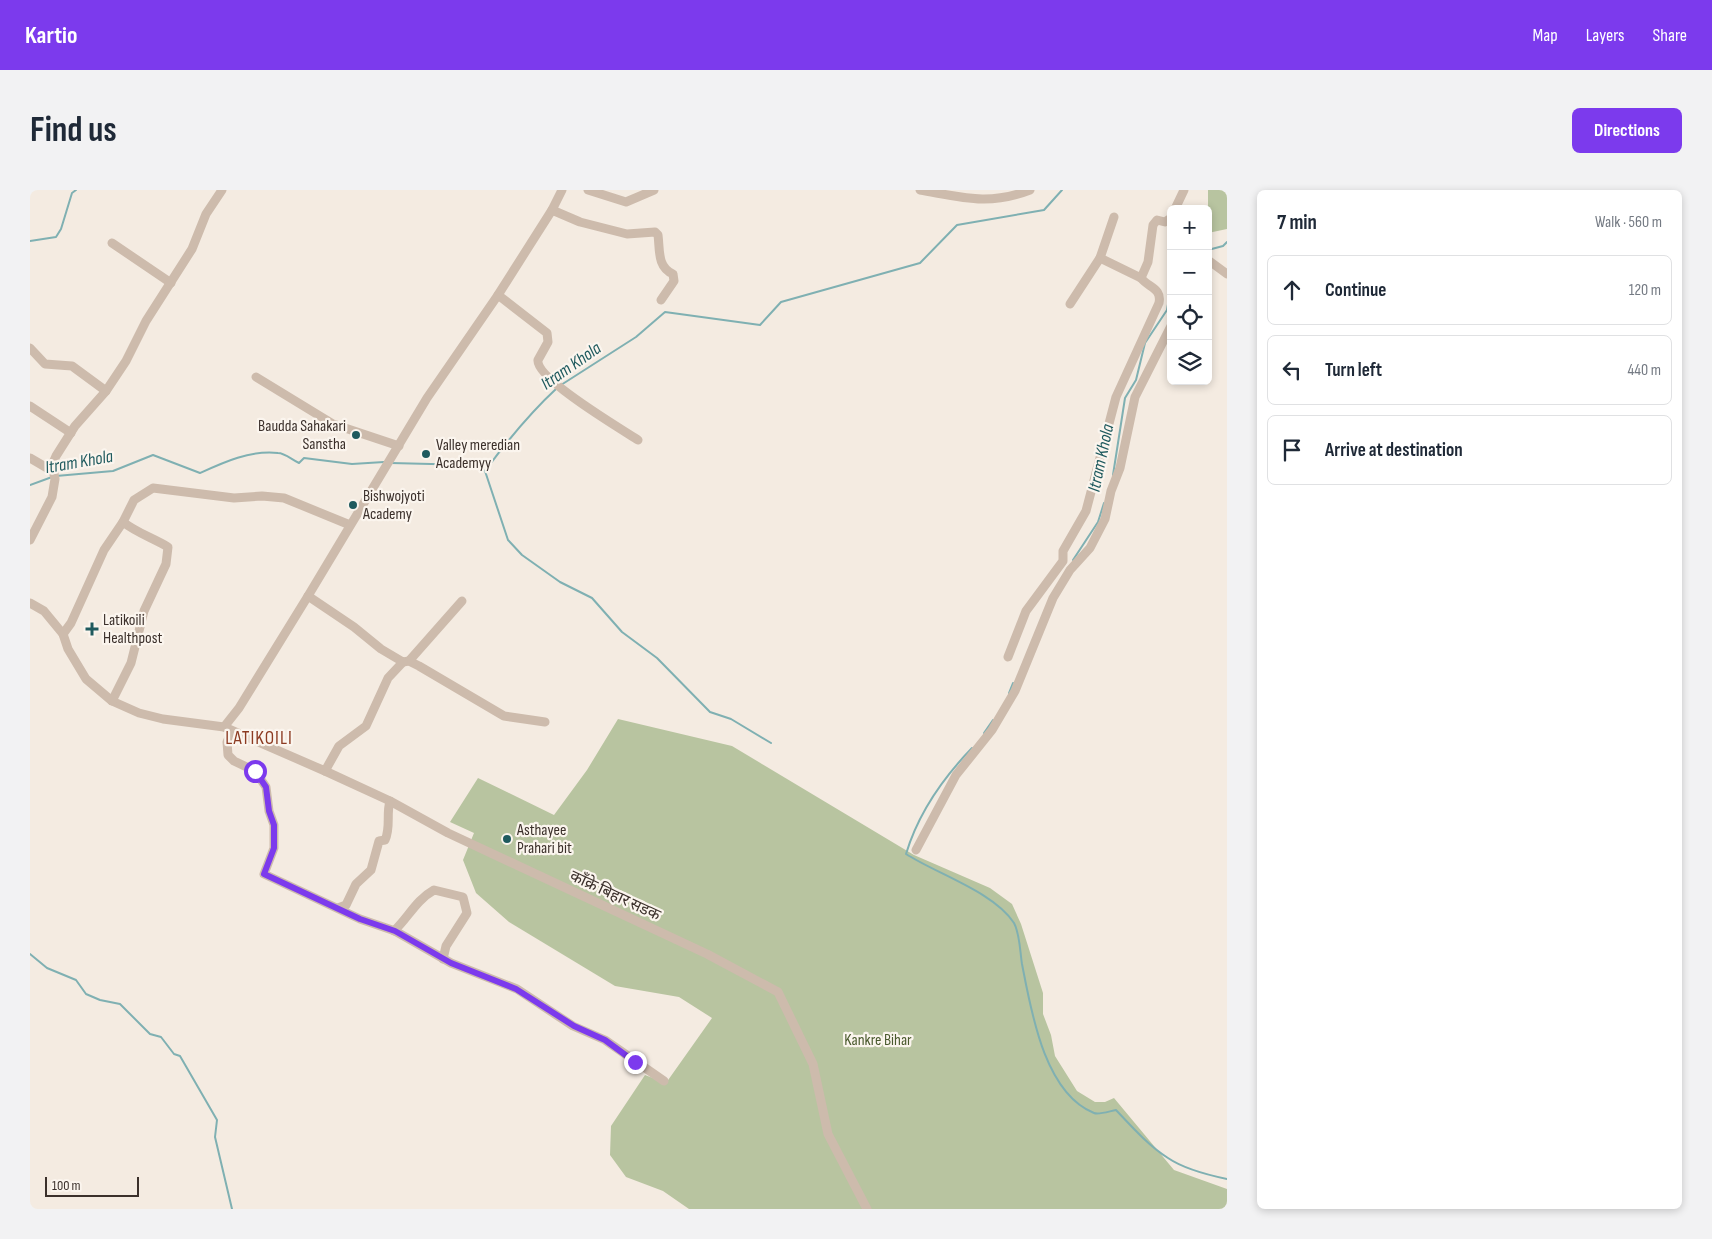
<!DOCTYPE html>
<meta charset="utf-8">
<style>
:root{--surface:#fff;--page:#f2f2f3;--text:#1f2937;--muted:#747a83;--line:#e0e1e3;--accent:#7c3aed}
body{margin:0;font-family:"Sofia Sans Condensed","Noto Sans Devanagari",sans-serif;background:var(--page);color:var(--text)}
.controls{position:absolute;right:15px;top:15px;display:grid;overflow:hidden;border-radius:8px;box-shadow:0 2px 8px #0003}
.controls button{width:45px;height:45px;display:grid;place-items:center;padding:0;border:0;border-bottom:1px solid var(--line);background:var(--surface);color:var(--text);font:25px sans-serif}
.scale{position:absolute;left:15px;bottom:12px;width:94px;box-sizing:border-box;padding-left:5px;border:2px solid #3b302b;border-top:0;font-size:14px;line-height:18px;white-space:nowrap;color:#3b302b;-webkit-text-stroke:4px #fbf5ee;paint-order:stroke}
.stop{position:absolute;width:15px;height:15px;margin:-11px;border:4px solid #7c3aed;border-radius:50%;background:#fff}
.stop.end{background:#7c3aed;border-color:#fff;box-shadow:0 1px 5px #0008}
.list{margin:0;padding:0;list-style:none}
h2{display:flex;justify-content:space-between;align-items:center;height:65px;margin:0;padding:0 20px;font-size:21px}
h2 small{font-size:16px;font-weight:400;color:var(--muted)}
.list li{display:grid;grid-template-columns:32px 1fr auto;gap:15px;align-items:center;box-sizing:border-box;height:70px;margin:0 10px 10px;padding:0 10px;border:1px solid var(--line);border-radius:8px}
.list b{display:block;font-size:19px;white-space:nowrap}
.list em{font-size:16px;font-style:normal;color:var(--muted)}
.icon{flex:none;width:28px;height:28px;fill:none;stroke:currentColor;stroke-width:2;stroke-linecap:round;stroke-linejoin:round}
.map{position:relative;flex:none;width:1197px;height:1019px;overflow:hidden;border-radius:8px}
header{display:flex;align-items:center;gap:30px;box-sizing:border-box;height:70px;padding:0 25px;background:var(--accent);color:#fff}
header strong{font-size:24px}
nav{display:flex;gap:28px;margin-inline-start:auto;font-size:18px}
.intro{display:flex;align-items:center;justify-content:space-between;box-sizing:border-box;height:120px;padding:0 30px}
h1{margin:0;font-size:35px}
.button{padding:12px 22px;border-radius:8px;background:var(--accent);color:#fff;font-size:18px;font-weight:700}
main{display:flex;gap:30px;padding:0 30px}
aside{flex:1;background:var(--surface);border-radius:8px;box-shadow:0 2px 8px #0003}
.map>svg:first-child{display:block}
</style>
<header>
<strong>Kartio</strong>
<nav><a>Map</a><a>Layers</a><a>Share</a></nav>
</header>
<div class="intro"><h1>Find us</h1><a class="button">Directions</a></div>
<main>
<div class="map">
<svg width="1197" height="1019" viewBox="0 0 1197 1019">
<rect width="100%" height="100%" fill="#f4ebe1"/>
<g fill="#b8c4a0">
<path d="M 1178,0 L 1197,0 L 1197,39 L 1178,43 Z"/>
<path d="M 588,529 L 702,556 L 884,665 L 960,698 L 982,714 L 991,734 L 1013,803 L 1013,824 L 1021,845 L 1025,866 L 1047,901 L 1065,912 L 1075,912 L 1084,908 L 1144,980 L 1197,999 L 1197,1019 L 659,1019 L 633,1001 L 596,987 L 580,965 L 581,936 L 615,885 L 636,893 L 682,828 L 649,807 L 585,796 L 479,732 L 446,703 L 433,670 L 444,643 L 420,632 L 448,588 L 524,625 L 557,580 Z"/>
</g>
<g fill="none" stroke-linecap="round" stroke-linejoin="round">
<g stroke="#7fb0b2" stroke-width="2">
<path d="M 0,51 L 26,47 L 31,39 L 42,3 L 46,0"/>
<path d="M 1178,60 L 1193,56 L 1197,52"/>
<path d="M 531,195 L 606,147 L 635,122 L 730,135 L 751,112 L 890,73 L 927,35 L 1014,20 L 1032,0"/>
<path d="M 361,273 L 441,275 L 455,281 C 477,251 500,223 527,198"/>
<path d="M 455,281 L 478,350 L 492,365 L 530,392 L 562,408 L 592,442 L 627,468 L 680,522 L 701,529 L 741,553"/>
<path d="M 1083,285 L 1095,208 L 1106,190 L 1115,153 L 1137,120 L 1141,97"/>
<path d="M 26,286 L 83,281 L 123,265 L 170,283 C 194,272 220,260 248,263 C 255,263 262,270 269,273 L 274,268 L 322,274 L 354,272"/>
<path d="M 0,295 L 22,287"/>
<path d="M 1043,370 L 1068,332 L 1074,313"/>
<path d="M 979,503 L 983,493"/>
<path d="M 954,543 L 963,530"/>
<path d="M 942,558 C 913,588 888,624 876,664 C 907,684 964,702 984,733 C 990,744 990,762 992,774 C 1001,820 1014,903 1064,923 C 1069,925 1080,921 1086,920 C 1102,937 1119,956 1138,968 C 1154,979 1178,985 1197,989"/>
<path d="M 0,764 L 17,778 L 46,790 L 56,804 L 70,810 L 90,814 L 120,844 L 131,847 L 144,864 L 150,866 L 187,930 L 185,947 L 202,1019"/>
</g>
<g stroke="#cdbbac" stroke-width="9">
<path d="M 558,0 L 596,12 L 624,0"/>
<path d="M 890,0 C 931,7 959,16 1000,0"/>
<path d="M 1145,19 L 1154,0"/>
<path d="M 522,20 L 550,32 L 597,44 L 625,42 L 628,45 C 630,60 627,77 643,84 L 644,91 L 631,110"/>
<path d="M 82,53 L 141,93"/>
<path d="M 1070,68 L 1111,88"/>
<path d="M 1178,70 L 1197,84"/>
<path d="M 468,105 L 517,143 L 518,152 L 508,170 C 505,188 591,239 608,250"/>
<path d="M 1040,114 L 1070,68 L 1084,27"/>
<path d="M 0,158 L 15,174 L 42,176 L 76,201"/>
<path d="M 226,187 L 303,234 L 369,256"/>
<path d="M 0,216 L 41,243"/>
<path d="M 0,268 L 24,282"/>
<path d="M 0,350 L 22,307 L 25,289 L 22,275 L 26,266 L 45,236 L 76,201 L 96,171 L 116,131 L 162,59 L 176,24 L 192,0"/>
<path d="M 278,406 L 324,437 L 351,459 L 373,472 L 379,471 L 389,476 L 474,526 L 515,532"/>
<path d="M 0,413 L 14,421 L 33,444 L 38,459 L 56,489 L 82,511 L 109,523 L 133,529 L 194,537 L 295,581 L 360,611 L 418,643 L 677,764 L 748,802 L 783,874 L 798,944 L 837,1019"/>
<path d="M 33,444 L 41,433 L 74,360 L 93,332 L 104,310 L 123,298 L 204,308 L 232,306 L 254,308 L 320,335"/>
<path d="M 978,467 L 996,421 L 1033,371 L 1033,361 L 1056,321 L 1086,207 L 1129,113 C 1132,98 1119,98 1111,88 L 1118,72 L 1123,35 L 1127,30 L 1135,32 L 1141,28"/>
<path d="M 379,471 L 432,411"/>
<path d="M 82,511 L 101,473 L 114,421 L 136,374 L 138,357 C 123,348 107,343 93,332"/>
<path d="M 194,537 L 209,518 L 278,406 L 397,208 L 468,105 L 522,20 L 532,0"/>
<path d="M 202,541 L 197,552 L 198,565 L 204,571 L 225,581 L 236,597 L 239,621 L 244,635 L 244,658 L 234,684 L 330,729 L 365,741 L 421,773 L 487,799 L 543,836 L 575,850 L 634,891"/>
<path d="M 295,581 L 309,556 L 336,536 L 358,488 L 373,472"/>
<path d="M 886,660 L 926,585 L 962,540 L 985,501 L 1023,408 L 1040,380 L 1060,358 L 1075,329 L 1081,301 L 1090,278 L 1105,207 L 1141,136"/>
<path d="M 308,718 L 316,715 L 326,694 L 341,680 L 349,651 L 355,650 C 361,638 356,624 360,611"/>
<path d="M 364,741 C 378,728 386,710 404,700 L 433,707 L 437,723 L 416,756 L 413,769"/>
</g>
</g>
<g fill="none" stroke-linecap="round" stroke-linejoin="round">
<path stroke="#7c3aed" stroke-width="6" d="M 225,581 L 236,597 L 239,621 L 244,635 L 244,658 L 234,684 L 330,729 L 365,741 L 421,773 L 486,799 L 544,836 L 575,850 L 605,872"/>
</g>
<g fill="#1f5a5e" stroke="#fbf5ee" stroke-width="2">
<circle cx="326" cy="245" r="5"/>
<circle cx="396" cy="264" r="5"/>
<circle cx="323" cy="315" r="5"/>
<path d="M59.5 431.5h5v5h5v5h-5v5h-5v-5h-5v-5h5z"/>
<circle cx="477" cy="649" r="5"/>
</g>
<g text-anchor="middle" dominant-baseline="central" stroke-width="4.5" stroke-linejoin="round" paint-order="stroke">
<g font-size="16" fill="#3b302b" stroke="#fbf5ee" text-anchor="start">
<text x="316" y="236" text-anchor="end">Baudda Sahakari<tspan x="316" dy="18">Sanstha</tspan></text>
<text x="406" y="255">Valley meredian<tspan x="406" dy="18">Academyy</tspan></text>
<text x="333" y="306">Bishwojyoti<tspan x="333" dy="18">Academy</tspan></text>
<text x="73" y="430">Latikoili<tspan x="73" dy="18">Healthpost</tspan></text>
<text x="487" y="640">Asthayee<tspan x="487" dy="18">Prahari bit</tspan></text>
</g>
<g font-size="16" fill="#3b302b" stroke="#fbf5ee">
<text transform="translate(585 706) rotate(25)">काँक्रे बिहार सडक</text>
</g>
<g font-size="16" fill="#4a5a2e" stroke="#fbf5ee">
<text x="848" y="850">Kankre Bihar</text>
</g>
<g font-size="18" font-style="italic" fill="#1f5a5e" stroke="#fbf5ee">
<text transform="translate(541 176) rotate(-35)">Itram Khola</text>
<text transform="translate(1071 268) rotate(-78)">Itram Khola</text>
<text transform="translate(49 272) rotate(-10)">Itram Khola</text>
</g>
<g font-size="19" letter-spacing="1" fill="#8c3b22" stroke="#fbf5ee">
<text x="229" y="548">LATIKOILI</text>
</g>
</g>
</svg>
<div class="controls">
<button>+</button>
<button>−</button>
<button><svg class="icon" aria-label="locate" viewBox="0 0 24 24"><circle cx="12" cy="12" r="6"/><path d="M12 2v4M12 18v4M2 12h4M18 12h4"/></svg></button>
<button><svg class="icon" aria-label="layers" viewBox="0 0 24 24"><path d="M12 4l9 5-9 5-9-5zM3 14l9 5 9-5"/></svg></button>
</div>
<div class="scale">100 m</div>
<div class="stop" style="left:225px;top:581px"></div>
<div class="stop end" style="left:605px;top:872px"></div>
</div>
<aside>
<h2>7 min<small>Walk · 560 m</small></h2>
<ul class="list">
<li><svg class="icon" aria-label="ahead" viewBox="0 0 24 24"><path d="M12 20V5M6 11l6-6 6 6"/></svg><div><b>Continue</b></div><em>120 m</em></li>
<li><svg class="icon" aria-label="left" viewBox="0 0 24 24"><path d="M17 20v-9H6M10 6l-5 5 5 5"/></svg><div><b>Turn left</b></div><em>440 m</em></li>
<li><svg class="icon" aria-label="arrive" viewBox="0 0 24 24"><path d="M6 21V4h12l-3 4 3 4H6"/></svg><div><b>Arrive at destination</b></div></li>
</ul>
</aside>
</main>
